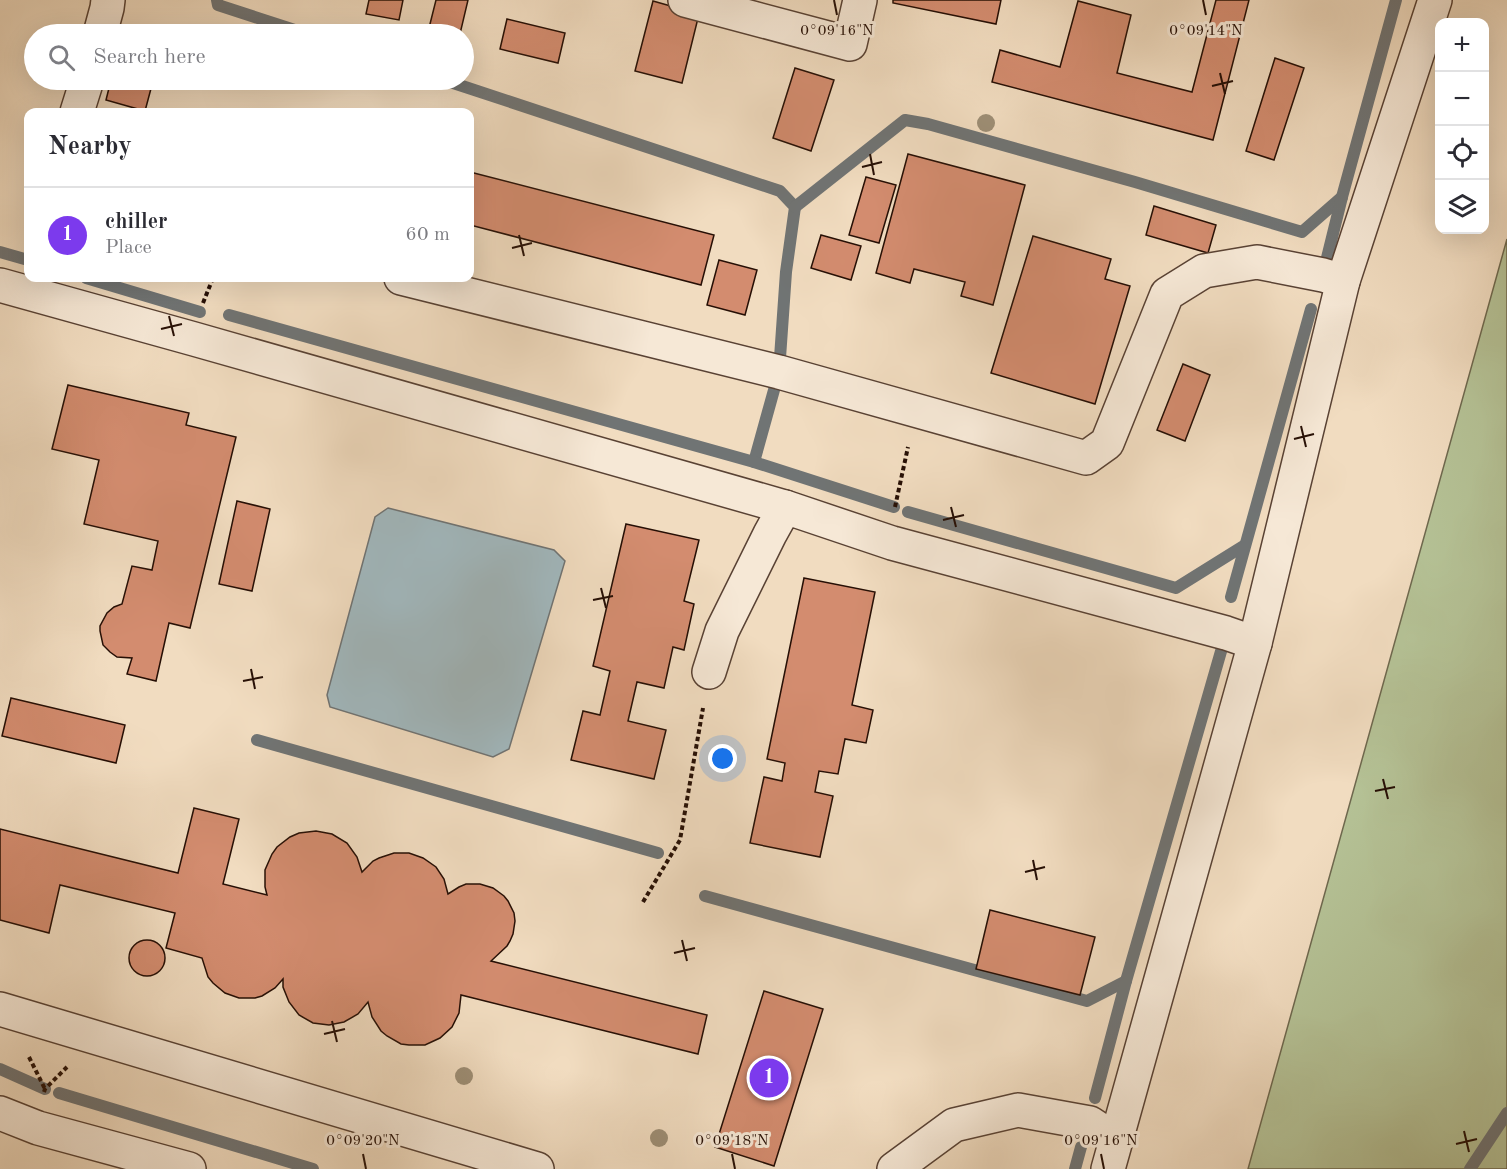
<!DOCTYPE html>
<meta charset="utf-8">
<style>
:root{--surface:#fff;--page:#f2f2f3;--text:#2b2b33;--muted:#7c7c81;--line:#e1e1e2;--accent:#7c3aed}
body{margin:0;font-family:"Old Standard TT",serif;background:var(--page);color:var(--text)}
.controls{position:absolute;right:18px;top:18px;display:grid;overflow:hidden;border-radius:12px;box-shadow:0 6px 24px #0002}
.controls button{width:54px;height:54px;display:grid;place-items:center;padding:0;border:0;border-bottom:2px solid var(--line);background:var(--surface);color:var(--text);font:30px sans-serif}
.you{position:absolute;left:723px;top:759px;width:21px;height:21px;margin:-15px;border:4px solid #fff;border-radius:50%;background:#1a73e8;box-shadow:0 0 0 9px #1a73e833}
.badge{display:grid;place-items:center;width:39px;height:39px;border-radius:50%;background:var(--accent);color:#fff;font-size:20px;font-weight:700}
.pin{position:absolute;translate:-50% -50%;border:3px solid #fff;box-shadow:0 2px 6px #0006}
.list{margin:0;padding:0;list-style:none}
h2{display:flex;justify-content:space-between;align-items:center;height:78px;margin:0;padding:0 24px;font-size:26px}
h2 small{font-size:20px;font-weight:400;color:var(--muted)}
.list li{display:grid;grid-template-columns:39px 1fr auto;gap:18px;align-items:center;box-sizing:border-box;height:96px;padding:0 24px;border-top:2px solid var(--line)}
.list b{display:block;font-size:22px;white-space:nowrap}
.list p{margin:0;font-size:20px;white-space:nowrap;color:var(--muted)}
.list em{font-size:20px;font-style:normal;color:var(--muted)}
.icon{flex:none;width:33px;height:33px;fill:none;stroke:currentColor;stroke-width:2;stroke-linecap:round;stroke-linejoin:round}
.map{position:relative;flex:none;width:1507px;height:1169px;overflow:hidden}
.search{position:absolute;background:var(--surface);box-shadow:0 6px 24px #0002;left:24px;top:24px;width:450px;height:66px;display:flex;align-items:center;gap:15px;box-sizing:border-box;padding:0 21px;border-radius:33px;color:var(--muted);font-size:22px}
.panel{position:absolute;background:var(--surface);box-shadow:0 6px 24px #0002;left:24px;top:108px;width:450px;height:174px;border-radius:12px}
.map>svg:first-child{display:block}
</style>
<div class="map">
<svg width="1507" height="1169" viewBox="0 0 1507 1169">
<rect width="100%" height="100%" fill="#f1dcc0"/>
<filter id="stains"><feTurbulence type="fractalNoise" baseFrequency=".00333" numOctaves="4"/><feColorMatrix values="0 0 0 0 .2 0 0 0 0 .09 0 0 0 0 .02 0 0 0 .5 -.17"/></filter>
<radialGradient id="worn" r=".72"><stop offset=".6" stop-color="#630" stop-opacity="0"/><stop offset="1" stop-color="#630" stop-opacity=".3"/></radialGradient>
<path fill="#b5c296" stroke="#6e684e" stroke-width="1.5" d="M 1507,239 L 1507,1169 L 1248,1169 Z"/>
<path fill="#a1b8be" stroke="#707474" stroke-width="1.5" d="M 388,508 L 554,550 L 565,561 L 509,749 L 493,757 L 330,707 L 327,695 L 375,517 Z"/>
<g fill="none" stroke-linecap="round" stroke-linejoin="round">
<g stroke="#707474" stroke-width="12">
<path d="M 217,0 L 218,5 L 307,34"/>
<path d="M 444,80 L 780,191 L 795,207 L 786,272 L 779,372 L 754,462"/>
<path d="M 795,207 L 905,120 L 928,124 L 1135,182 L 1302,232 L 1342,197"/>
<path d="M 0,252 L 28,260"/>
<path d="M 1323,274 L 1342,197 L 1396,0"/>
<path d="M 86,278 L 200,312"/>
<path d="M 229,315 L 754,462 L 894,507"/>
<path d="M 908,512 L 1176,588 L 1245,545"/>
<path d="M 1231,597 L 1311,309"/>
<path d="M 257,740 L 658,853"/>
<path d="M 705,896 L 1087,1001 L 1126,981"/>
<path d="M 0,1069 L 45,1089"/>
<path d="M 59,1093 L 313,1169"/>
<path d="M 1095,1098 L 1126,981 L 1226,634"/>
<path d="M 1075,1169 L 1081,1147"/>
<path d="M 1470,1169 L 1507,1113"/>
</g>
</g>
<g fill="#d38c6f" stroke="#260f05" stroke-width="1.5">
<path d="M 369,0 L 403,0 L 399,20 L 366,14 Z"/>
<path d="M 436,0 L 468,0 L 460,34 L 429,28 Z"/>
<path d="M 893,0 L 1001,0 L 996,24 L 893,3 Z"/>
<path d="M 1216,0 L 1249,0 L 1213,140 L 992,82 L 1000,50 L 1060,67 L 1078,1 L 1131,15 L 1117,73 L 1192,92 Z"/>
<path d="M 653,1 L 699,14 L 682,83 L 635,71 Z"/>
<path d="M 507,19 L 565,33 L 558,63 L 500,49 Z"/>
<path d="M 1275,58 L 1304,68 L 1274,160 L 1246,151 Z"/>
<path d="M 795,68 L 834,80 L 811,151 L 773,138 Z"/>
<path d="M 111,80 L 148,80 L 153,81 L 145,111 L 106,100 Z"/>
<path d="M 908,154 L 1025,185 L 993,305 L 961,296 L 965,282 L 914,269 L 910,283 L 876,273 Z"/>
<path d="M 470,172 L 714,235 L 701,285 L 470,225 Z"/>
<path d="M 866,177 L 896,185 L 879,243 L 849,235 Z"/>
<path d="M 1154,206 L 1216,225 L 1208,253 L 1146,235 Z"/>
<path d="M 821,235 L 861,246 L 851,280 L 811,268 Z"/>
<path d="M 1033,236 L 1111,259 L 1105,279 L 1130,286 L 1095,404 L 991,373 Z"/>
<path d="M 719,260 L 757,270 L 745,315 L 707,305 Z"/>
<path d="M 1183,364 L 1210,375 L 1185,441 L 1157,430 Z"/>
<path d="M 68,385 L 189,413 L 186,425 L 236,437 L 190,628 L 169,623 L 156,681 L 127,674 L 132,658 L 117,657 L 110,652 L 103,645 L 100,631 L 100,626 L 107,613 L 114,607 L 122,604 L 132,566 L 152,570 L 158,541 L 84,524 L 99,460 L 52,449 Z"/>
<path d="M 237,501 L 270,509 L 252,591 L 219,584 Z"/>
<path d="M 626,524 L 699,540 L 684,601 L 694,604 L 684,650 L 673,647 L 664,688 L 637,682 L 628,721 L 666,730 L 654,779 L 571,760 L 583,711 L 600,715 L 610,671 L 593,666 Z"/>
<path d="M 804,578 L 875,592 L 852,705 L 873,710 L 866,743 L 845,739 L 838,774 L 819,771 L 815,792 L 833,796 L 820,857 L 750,843 L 764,777 L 782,781 L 785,763 L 767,759 Z"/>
<path d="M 11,698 L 125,725 L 116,763 L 2,736 Z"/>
<path d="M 194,808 L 239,819 L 223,884 L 267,895 L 265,887 L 265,870 L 272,854 L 277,847 L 290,837 L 299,833 L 316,831 L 332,834 L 347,843 L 357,857 L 362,872 L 373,861 L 379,858 L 394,853 L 409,853 L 423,858 L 436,867 L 444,879 L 448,894 L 459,887 L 466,884 L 480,884 L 493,888 L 504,896 L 508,901 L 514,913 L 515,921 L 513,934 L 510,941 L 507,946 L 491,961 L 707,1015 L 698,1054 L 461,995 L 459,1013 L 452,1027 L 440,1038 L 425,1045 L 409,1045 L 401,1044 L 387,1036 L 381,1031 L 372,1017 L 368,1002 L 358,1014 L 344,1022 L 329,1025 L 313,1023 L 299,1015 L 289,1002 L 283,987 L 283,979 L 275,988 L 262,996 L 255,998 L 239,998 L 225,993 L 213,983 L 208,977 L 202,958 L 166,948 L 175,913 L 60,885 L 49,933 L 0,920 L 0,829 L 178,873 Z"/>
<path d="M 990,910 L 1095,937 L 1080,995 L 976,969 Z"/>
<circle cx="147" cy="958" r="18"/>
<path d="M 764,991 L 823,1009 L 774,1166 L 715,1147 Z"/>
</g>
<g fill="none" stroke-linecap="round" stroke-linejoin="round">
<g stroke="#594234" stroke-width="36">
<g id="minor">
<path d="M 685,0 L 850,44 L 860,0"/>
<path d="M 100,34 L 107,8 L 108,0"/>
<path d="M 77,112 L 87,80"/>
<path d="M 401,278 L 779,372 L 1086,458 L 1107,443 L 1167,294 L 1204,271 L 1257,262 L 1323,275 L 1343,281"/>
<path d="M 0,285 L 194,339 L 785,507"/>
<path d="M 709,672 L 722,631 L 770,534 L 785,507 L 892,543 L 1226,633 L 1255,643"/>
<path d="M 0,1009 L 537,1169"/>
<path d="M 0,1113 L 38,1128 L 189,1169"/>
<path d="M 894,1169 L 954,1125 L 1018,1110 L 1090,1123 L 1116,1140"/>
<path d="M 1108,1169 L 1255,643 L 1343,281 L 1435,0"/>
</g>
</g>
<g stroke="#260f05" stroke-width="4" stroke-dasharray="4.5 3" stroke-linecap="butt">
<path d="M 203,303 L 213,278"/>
<path d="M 895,507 L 908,447"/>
<path d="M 643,902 L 680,840 L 703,708"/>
<path d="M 29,1057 L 45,1089"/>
<path d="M 44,1092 L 45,1089 L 67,1067"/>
</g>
<use href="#minor" stroke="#f6e8d6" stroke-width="33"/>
</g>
<g fill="#9d8e75">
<circle cx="986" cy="123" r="9"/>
<circle cx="464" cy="1076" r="9"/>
<circle cx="659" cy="1138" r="9"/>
</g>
<path fill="none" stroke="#260f05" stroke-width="2" d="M 834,0 L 837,15M 1203,0 L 1206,15M 1220,73 L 1225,94M 1212,86 L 1233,81M 870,154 L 874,175M 862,167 L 882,162M 519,235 L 524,256M 512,248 L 532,243M 169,316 L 174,336M 161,329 L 182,324M 1301,426 L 1306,447M 1294,439 L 1314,434M 951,507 L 956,527M 943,520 L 964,515M 601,588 L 606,608M 593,600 L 613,596M 251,669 L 255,689M 243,681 L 263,677M 1383,779 L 1388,799M 1375,791 L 1395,787M 1033,860 L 1037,880M 1025,872 L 1045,867M 682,940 L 687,961M 674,953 L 695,948M 332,1021 L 337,1042M 324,1034 L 345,1029M 1464,1131 L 1469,1152M 1456,1144 L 1477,1139M 363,1154 L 366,1169M 732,1154 L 735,1169M 1101,1154 L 1104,1169"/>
<g font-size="15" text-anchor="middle" fill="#260f05" stroke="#f6e8d6" stroke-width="6" stroke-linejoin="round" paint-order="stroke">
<text x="837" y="35">0°09'16"N</text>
<text x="1206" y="35">0°09'14"N</text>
<text x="363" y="1145">0°09'20"N</text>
<text x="732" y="1145">0°09'18"N</text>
<text x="1101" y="1145">0°09'16"N</text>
</g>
<rect width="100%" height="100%" filter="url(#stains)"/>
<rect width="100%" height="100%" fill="url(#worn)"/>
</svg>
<div class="controls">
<button>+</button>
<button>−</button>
<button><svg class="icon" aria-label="locate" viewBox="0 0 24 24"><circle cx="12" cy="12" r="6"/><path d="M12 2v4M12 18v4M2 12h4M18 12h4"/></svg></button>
<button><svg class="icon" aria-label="layers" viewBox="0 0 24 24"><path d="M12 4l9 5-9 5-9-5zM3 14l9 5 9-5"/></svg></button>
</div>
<div class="you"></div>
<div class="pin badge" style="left:769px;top:1078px">1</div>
<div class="search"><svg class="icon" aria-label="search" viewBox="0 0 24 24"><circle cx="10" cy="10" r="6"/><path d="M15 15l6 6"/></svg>Search here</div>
<section class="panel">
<h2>Nearby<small></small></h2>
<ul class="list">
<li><span class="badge">1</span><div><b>chiller</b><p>Place</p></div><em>60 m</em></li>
</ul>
</section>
</div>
